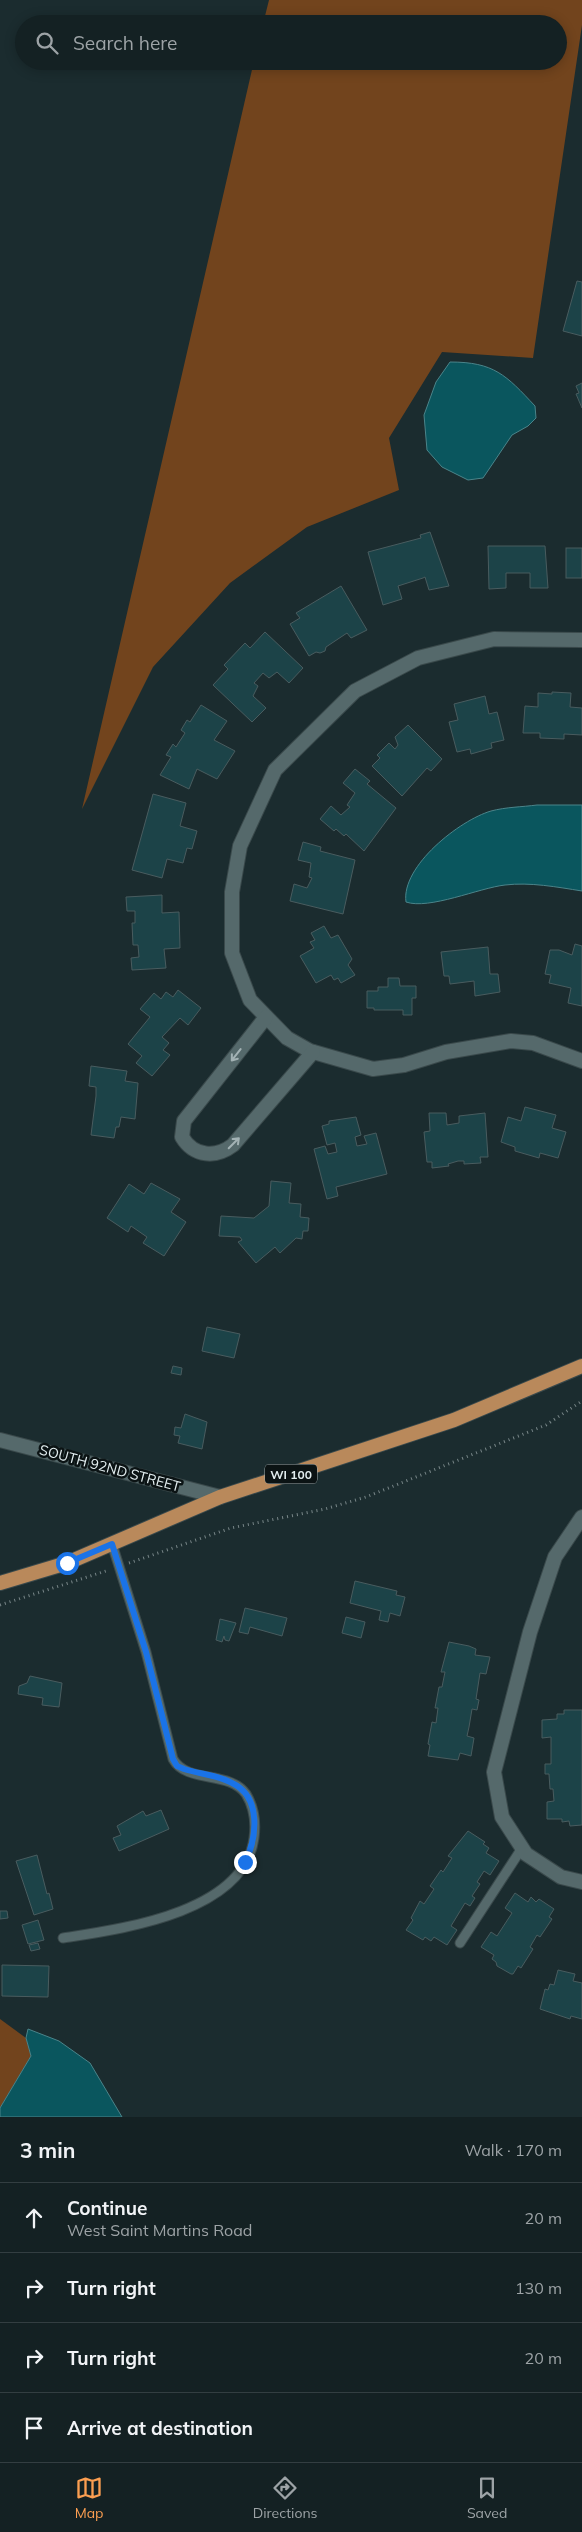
<!DOCTYPE html>
<meta charset="utf-8">
<style>
:root{--surface:#142123;--page:#1d292b;--text:#f1f3f6;--muted:#9da3a6;--line:#333e41;--accent:#fb9e51}
body{margin:0;font-family:Mulish,sans-serif;background:var(--page);color:var(--text)}
.stop{position:absolute;width:15px;height:15px;margin:-11px;border:4px solid #1a73e8;border-radius:50%;background:#fff}
.stop.end{background:#1a73e8;border-color:#fff;box-shadow:0 1px 5px #0008}
.list{margin:0;padding:0;list-style:none}
h2{display:flex;justify-content:space-between;align-items:center;height:65px;margin:0;padding:0 20px;font-size:21px}
h2 small{font-size:16px;font-weight:400;color:var(--muted)}
.list li{display:grid;grid-template-columns:32px 1fr auto;gap:15px;align-items:center;box-sizing:border-box;height:70px;padding:0 20px;border-top:1px solid var(--line)}
.list b{display:block;font-size:19px;white-space:nowrap}
.list p{margin:0;font-size:16px;white-space:nowrap;color:var(--muted)}
.list em{font-size:16px;font-style:normal;color:var(--muted)}
.icon{flex:none;width:28px;height:28px;fill:none;stroke:currentColor;stroke-width:2;stroke-linecap:round;stroke-linejoin:round}
.map{position:relative;flex:none;width:582px;height:2117px;overflow:hidden}
.search{position:absolute;background:var(--surface);box-shadow:0 2px 12px #0003;left:15px;right:15px;top:15px;height:55px;display:flex;align-items:center;gap:12px;box-sizing:border-box;padding:0 18px;border-radius:28px;color:var(--muted);font-size:19px}
.sheet{height:345px;background:var(--surface)}
nav{display:flex;justify-content:space-around;align-items:center;box-sizing:border-box;height:70px;border-top:1px solid var(--line);background:var(--surface);font-size:14px;color:var(--muted)}
nav a{display:grid;justify-items:center;gap:2px}
nav .on{color:var(--accent)}
.map>svg:first-child{display:block}
</style>
<div class="map">
<svg width="582" height="2117" viewBox="0 0 582 2117">
<rect width="100%" height="100%" fill="#1b2c2f"/>
<g fill="#72441d">
<path d="M 269,0 L 582,0 L 582,25 L 533,358 L 442,352 L 389,438 L 399,490 L 307,527 L 230,583 L 153,667 L 82,809 L 254,61 L 558,61 L 558,24 L 263,24 Z"/>
<path d="M 0,2019 L 26,2038 L 31,2056 L 0,2108 Z"/>
</g>
<g fill="#0a565e" stroke="#4b848a">
<path d="M 450,362 C 494,362 506,375 535,406 L 536,418 L 528,426 L 512,435 L 483,478 L 468,480 L 442,467 L 427,450 L 424,415 L 436,382 Z"/>
<path d="M 537,805 L 582,805 L 582,891 C 557,887 530,882 505,885 C 479,888 429,910 406,902 C 401,866 460,820 491,811 C 506,807 522,807 537,805 Z"/>
<path d="M 28,2029 L 59,2041 L 90,2063 L 122,2117 L 0,2117 L 0,2108 L 31,2056 L 26,2038 Z"/>
</g>
<g fill="#1c4348" stroke="#495c5f">
<path d="M 577,281 L 582,282 L 582,336 L 563,331 Z"/>
<path d="M 582,383 L 582,408 L 576,394 L 579,393 L 576,386 Z"/>
<path d="M 430,532 L 449,586 L 429,590 L 425,577 L 423,578 L 398,586 L 402,599 L 383,605 L 368,552 L 421,538 L 420,535 Z"/>
<path d="M 488,546 L 545,546 L 548,588 L 530,588 L 530,573 L 506,573 L 506,588 L 489,589 Z"/>
<rect x="566" y="548" width="16" height="30"/>
<path d="M 341,586 L 367,630 L 351,638 L 347,633 L 326,647 L 325,651 L 320,653 L 316,652 L 309,656 L 290,624 L 300,618 L 296,613 Z"/>
<path d="M 265,632 L 303,668 L 289,683 L 277,672 L 269,678 L 263,673 L 254,683 L 258,686 L 253,696 L 266,708 L 252,722 L 213,685 L 228,669 L 224,665 L 245,643 L 250,648 Z"/>
<path d="M 552,692 L 571,693 L 570,707 L 582,708 L 582,735 L 564,734 L 564,739 L 540,738 L 540,733 L 523,733 L 525,706 L 538,707 L 538,693 L 552,694 Z"/>
<path d="M 485,696 L 489,714 L 497,712 L 504,740 L 491,743 L 492,748 L 471,754 L 470,749 L 457,752 L 449,722 L 458,720 L 454,704 Z"/>
<path d="M 201,705 L 227,721 L 214,740 L 235,751 L 217,779 L 197,769 L 189,789 L 160,775 L 171,757 L 166,755 L 173,744 L 176,747 L 185,733 L 181,730 L 187,720 L 190,722 Z"/>
<path d="M 408,725 L 442,759 L 431,771 L 427,768 L 402,796 L 372,766 L 380,758 L 377,755 L 389,743 L 395,749 L 398,745 L 395,737 Z"/>
<path d="M 355,769 L 370,781 L 367,784 L 396,808 L 364,851 L 346,834 L 344,836 L 336,829 L 334,831 L 320,819 L 331,806 L 341,815 L 350,807 L 347,805 L 355,793 L 343,783 Z"/>
<path d="M 153,794 L 186,803 L 180,826 L 197,831 L 192,849 L 187,848 L 183,863 L 167,859 L 162,878 L 132,870 Z"/>
<path d="M 303,842 L 321,847 L 320,851 L 355,860 L 343,914 L 290,901 L 294,884 L 307,888 L 312,878 L 309,877 L 311,863 L 298,860 Z"/>
<path d="M 162,895 L 162,913 L 179,912 L 180,948 L 164,949 L 166,968 L 132,970 L 131,958 L 139,957 L 138,945 L 133,945 L 132,923 L 135,923 L 135,911 L 127,911 L 126,897 Z"/>
<path d="M 324,926 L 331,938 L 338,935 L 352,959 L 348,965 L 355,975 L 341,983 L 338,978 L 334,980 L 331,975 L 316,983 L 300,956 L 314,948 L 310,942 L 315,940 L 311,933 Z"/>
<path d="M 575,944 L 582,946 L 582,1006 L 568,1003 L 571,988 L 549,983 L 551,975 L 545,974 L 550,950 L 559,950 L 572,955 Z"/>
<path d="M 488,947 L 490,974 L 498,974 L 500,992 L 475,996 L 474,981 L 450,984 L 449,976 L 444,976 L 441,952 Z"/>
<path d="M 388,978 L 399,978 L 400,986 L 416,986 L 416,998 L 412,998 L 412,1015 L 403,1015 L 403,1010 L 374,1010 L 374,1008 L 367,1008 L 367,991 L 378,991 L 378,987 L 388,987 Z"/>
<path d="M 178,990 L 201,1008 L 188,1025 L 180,1018 L 162,1037 L 169,1043 L 163,1050 L 170,1055 L 152,1076 L 136,1063 L 142,1056 L 128,1044 L 150,1017 L 140,1009 L 154,993 L 161,999 L 166,992 L 173,997 Z"/>
<path d="M 91,1066 L 127,1071 L 125,1081 L 138,1083 L 135,1119 L 121,1117 L 119,1127 L 116,1127 L 114,1138 L 91,1135 L 96,1096 L 96,1087 L 89,1086 Z"/>
<path d="M 525,1107 L 556,1115 L 552,1128 L 566,1132 L 558,1158 L 540,1153 L 539,1158 L 515,1151 L 515,1147 L 501,1142 L 508,1117 L 521,1121 Z"/>
<path d="M 429,1113 L 446,1113 L 447,1125 L 459,1123 L 459,1116 L 485,1113 L 488,1157 L 480,1157 L 481,1163 L 464,1164 L 464,1161 L 458,1161 L 448,1164 L 449,1166 L 432,1168 L 432,1162 L 427,1162 L 424,1132 L 430,1131 Z"/>
<path d="M 356,1117 L 361,1135 L 355,1137 L 357,1146 L 367,1144 L 364,1136 L 376,1133 L 387,1174 L 336,1187 L 338,1196 L 327,1199 L 314,1149 L 325,1146 L 328,1154 L 337,1152 L 335,1143 L 327,1145 L 322,1126 L 329,1124 L 329,1121 Z"/>
<path d="M 271,1181 L 291,1183 L 289,1203 L 301,1204 L 300,1217 L 309,1218 L 308,1231 L 303,1231 L 302,1239 L 296,1238 L 280,1253 L 275,1247 L 256,1263 L 238,1242 L 242,1240 L 240,1237 L 219,1236 L 221,1216 L 254,1218 L 269,1206 Z"/>
<path d="M 151,1183 L 180,1199 L 171,1212 L 186,1222 L 164,1256 L 143,1243 L 147,1237 L 131,1226 L 128,1232 L 107,1218 L 129,1184 L 144,1194 Z"/>
<path d="M 207,1327 L 240,1334 L 234,1358 L 202,1351 Z"/>
<path d="M 173,1366 L 182,1368 L 181,1375 L 171,1373 Z"/>
<path d="M 185,1414 L 207,1422 L 202,1449 L 178,1443 L 180,1436 L 174,1435 L 175,1427 L 181,1428 Z"/>
<path d="M 355,1581 L 397,1591 L 396,1595 L 405,1597 L 400,1616 L 390,1613 L 388,1622 L 379,1620 L 381,1611 L 350,1603 Z"/>
<path d="M 245,1608 L 287,1618 L 282,1636 L 250,1627 L 248,1634 L 239,1632 Z"/>
<path d="M 346,1617 L 365,1622 L 361,1638 L 342,1633 Z"/>
<path d="M 220,1619 L 236,1623 L 229,1641 L 225,1640 L 224,1636 L 222,1642 L 216,1640 Z"/>
<path d="M 449,1642 L 469,1646 L 476,1649 L 475,1655 L 490,1657 L 486,1674 L 480,1673 L 476,1699 L 479,1700 L 477,1710 L 472,1709 L 469,1727 L 467,1736 L 474,1738 L 471,1756 L 460,1753 L 458,1760 L 428,1756 L 430,1745 L 428,1744 L 432,1722 L 436,1723 L 438,1708 L 435,1708 L 439,1687 L 442,1687 L 445,1672 L 441,1672 Z"/>
<path d="M 30,1676 L 62,1683 L 59,1707 L 42,1705 L 43,1698 L 18,1694 L 19,1686 L 27,1683 Z"/>
<path d="M 564,1710 L 582,1710 L 582,1825 L 570,1826 L 569,1821 L 562,1822 L 562,1819 L 547,1819 L 547,1802 L 554,1801 L 553,1789 L 550,1789 L 549,1774 L 545,1774 L 545,1764 L 551,1764 L 551,1737 L 542,1738 L 542,1720 L 557,1719 L 557,1714 L 564,1714 Z"/>
<path d="M 161,1810 L 169,1829 L 119,1851 L 113,1838 L 121,1835 L 117,1826 L 143,1811 L 146,1816 Z"/>
<path d="M 468,1831 L 485,1842 L 483,1844 L 489,1848 L 486,1853 L 499,1861 L 490,1875 L 484,1871 L 477,1882 L 480,1884 L 472,1896 L 475,1898 L 470,1906 L 465,1903 L 451,1926 L 457,1930 L 447,1945 L 434,1937 L 431,1941 L 425,1937 L 423,1940 L 406,1930 L 413,1920 L 411,1918 L 420,1901 L 424,1904 L 434,1889 L 430,1886 L 441,1870 L 443,1872 L 452,1858 L 448,1856 Z"/>
<path d="M 37,1855 L 47,1894 L 49,1893 L 53,1909 L 34,1915 L 16,1861 Z"/>
<path d="M 515,1893 L 528,1902 L 531,1897 L 536,1902 L 539,1899 L 554,1909 L 549,1917 L 552,1919 L 540,1937 L 537,1935 L 530,1947 L 533,1949 L 521,1968 L 518,1966 L 513,1974 L 511,1974 L 497,1966 L 496,1962 L 492,1959 L 494,1955 L 481,1947 L 491,1932 L 497,1936 L 512,1913 L 505,1908 Z"/>
<path d="M 0,1911 L 7,1911 L 8,1918 L 0,1919 Z"/>
<path d="M 38,1920 L 44,1940 L 28,1944 L 22,1925 Z"/>
<path d="M 38,1943 L 40,1949 L 31,1951 L 29,1945 Z"/>
<path d="M 2,1965 L 49,1966 L 48,1997 L 2,1996 Z"/>
<path d="M 558,1970 L 575,1974 L 573,1981 L 582,1983 L 582,2019 L 571,2016 L 570,2019 L 540,2009 L 545,1989 L 548,1990 L 550,1984 L 554,1985 Z"/>
</g>
<g fill="none" stroke-linecap="round" stroke-linejoin="round">
<g stroke="#3a494b" stroke-width="11">
<g id="service">
<path d="M 63,1938 C 121,1929 244,1913 254,1838 C 256,1823 254,1807 246,1794 C 229,1770 187,1784 173,1759 L 146,1652 L 112,1544"/>
<path d="M 460,1943 L 522,1848"/>
</g>
</g>
<g stroke="#3a494b" stroke-width="16">
<g id="minor">
<path d="M 582,640 L 494,639 L 418,658 L 355,691 L 275,770 L 240,846 L 232,892 L 232,953 L 250,1000 L 287,1038 L 310,1051 L 373,1069 L 404,1065 L 446,1052 L 511,1041 L 533,1043 L 582,1061"/>
<path d="M 266,1017 L 184,1121 L 182,1137 C 194,1157 216,1158 233,1145 L 313,1052"/>
<path d="M 0,1440 L 220,1497"/>
<path d="M 582,1517 L 555,1557 L 530,1632 L 494,1772 L 502,1817 L 526,1854 L 561,1877 L 582,1882"/>
</g>
</g>
<g stroke="#3a494b" stroke-width="16">
<path id="primary" d="M 0,1583 L 67,1563 L 220,1497 L 454,1420 L 582,1366"/>
</g>
<g stroke="#788688" stroke-width="3" stroke-dasharray="1 4" stroke-linecap="butt">
<path d="M 129,1563 L 231,1528 L 325,1509 L 366,1497 L 546,1425 L 582,1401"/>
<path d="M 0,1605 L 109,1570"/>
</g>
<use href="#service" stroke="#55696b" stroke-width="9"/>
<use href="#minor" stroke="#55696b" stroke-width="14"/>
<use href="#primary" stroke="#b9895b" stroke-width="14"/>
</g>
<defs><path id="oneway-shaft" d="M-6 0H5M1.5-3L5.5 0L1.5 3" fill="none" stroke-width="1.6" stroke-linecap="round" stroke-linejoin="round" transform="scale(1.25)"/></defs>
<g stroke="#a3b2b4">
<use href="#oneway-shaft" transform="translate(236 1055) rotate(128)"/>
<use href="#oneway-shaft" transform="translate(234 1143) rotate(-45)"/>
</g>
<g fill="none" stroke-linecap="round" stroke-linejoin="round">
<path stroke="#1a73e8" stroke-width="6" d="M 67,1563 L 112,1544 L 146,1652 L 173,1759 L 177,1766 L 184,1769 C 199,1774 218,1775 232,1783 C 262,1797 257,1838 245,1862"/>
</g>
<g text-anchor="middle" dominant-baseline="central" stroke-width="5" stroke-linejoin="round" paint-order="stroke">
<rect fill="#0b1314" stroke="#a2acae" stroke-width="1" x="265" y="1464.5" width="52" height="19" rx="4"/>
<g font-size="12" font-weight="bold" fill="#e3eef0">
<text x="291" y="1474">WI 100</text>
</g>
<g font-size="14" fill="#e3eef0" stroke="#0b1314">
<text transform="translate(110 1468) rotate(15)">SOUTH 92ND STREET</text>
</g>
</g>
</svg>
<div class="stop" style="left:67px;top:1563px"></div>
<div class="stop end" style="left:245px;top:1862px"></div>
<div class="search"><svg class="icon" aria-label="search" viewBox="0 0 24 24"><circle cx="10" cy="10" r="6"/><path d="M15 15l6 6"/></svg>Search here</div>
</div>
<section class="sheet">
<h2>3 min<small>Walk · 170 m</small></h2>
<ul class="list">
<li><svg class="icon" aria-label="ahead" viewBox="0 0 24 24"><path d="M12 20V5M6 11l6-6 6 6"/></svg><div><b>Continue</b><p>West Saint Martins Road</p></div><em>20 m</em></li>
<li><svg class="icon" aria-label="right" viewBox="0 0 24 24"><path d="M7 20v-9h11M14 6l5 5-5 5"/></svg><div><b>Turn right</b></div><em>130 m</em></li>
<li><svg class="icon" aria-label="right" viewBox="0 0 24 24"><path d="M7 20v-9h11M14 6l5 5-5 5"/></svg><div><b>Turn right</b></div><em>20 m</em></li>
<li><svg class="icon" aria-label="arrive" viewBox="0 0 24 24"><path d="M6 21V4h12l-3 4 3 4H6"/></svg><div><b>Arrive at destination</b></div></li>
</ul>
</section>
<nav>
<a class="on"><svg class="icon" aria-label="map" viewBox="0 0 24 24"><path d="M3 6l6-2 6 2 6-2v14l-6 2-6-2-6 2zM9 4v14M15 6v14"/></svg>Map</a>
<a><svg class="icon" aria-label="directions" viewBox="0 0 24 24"><path d="M12 3l9 9-9 9-9-9zM9 14v-3h6M13 9l2 2-2 2"/></svg>Directions</a>
<a><svg class="icon" aria-label="saved" viewBox="0 0 24 24"><path d="M7 4h10v16l-5-4-5 4z"/></svg>Saved</a>
</nav>
